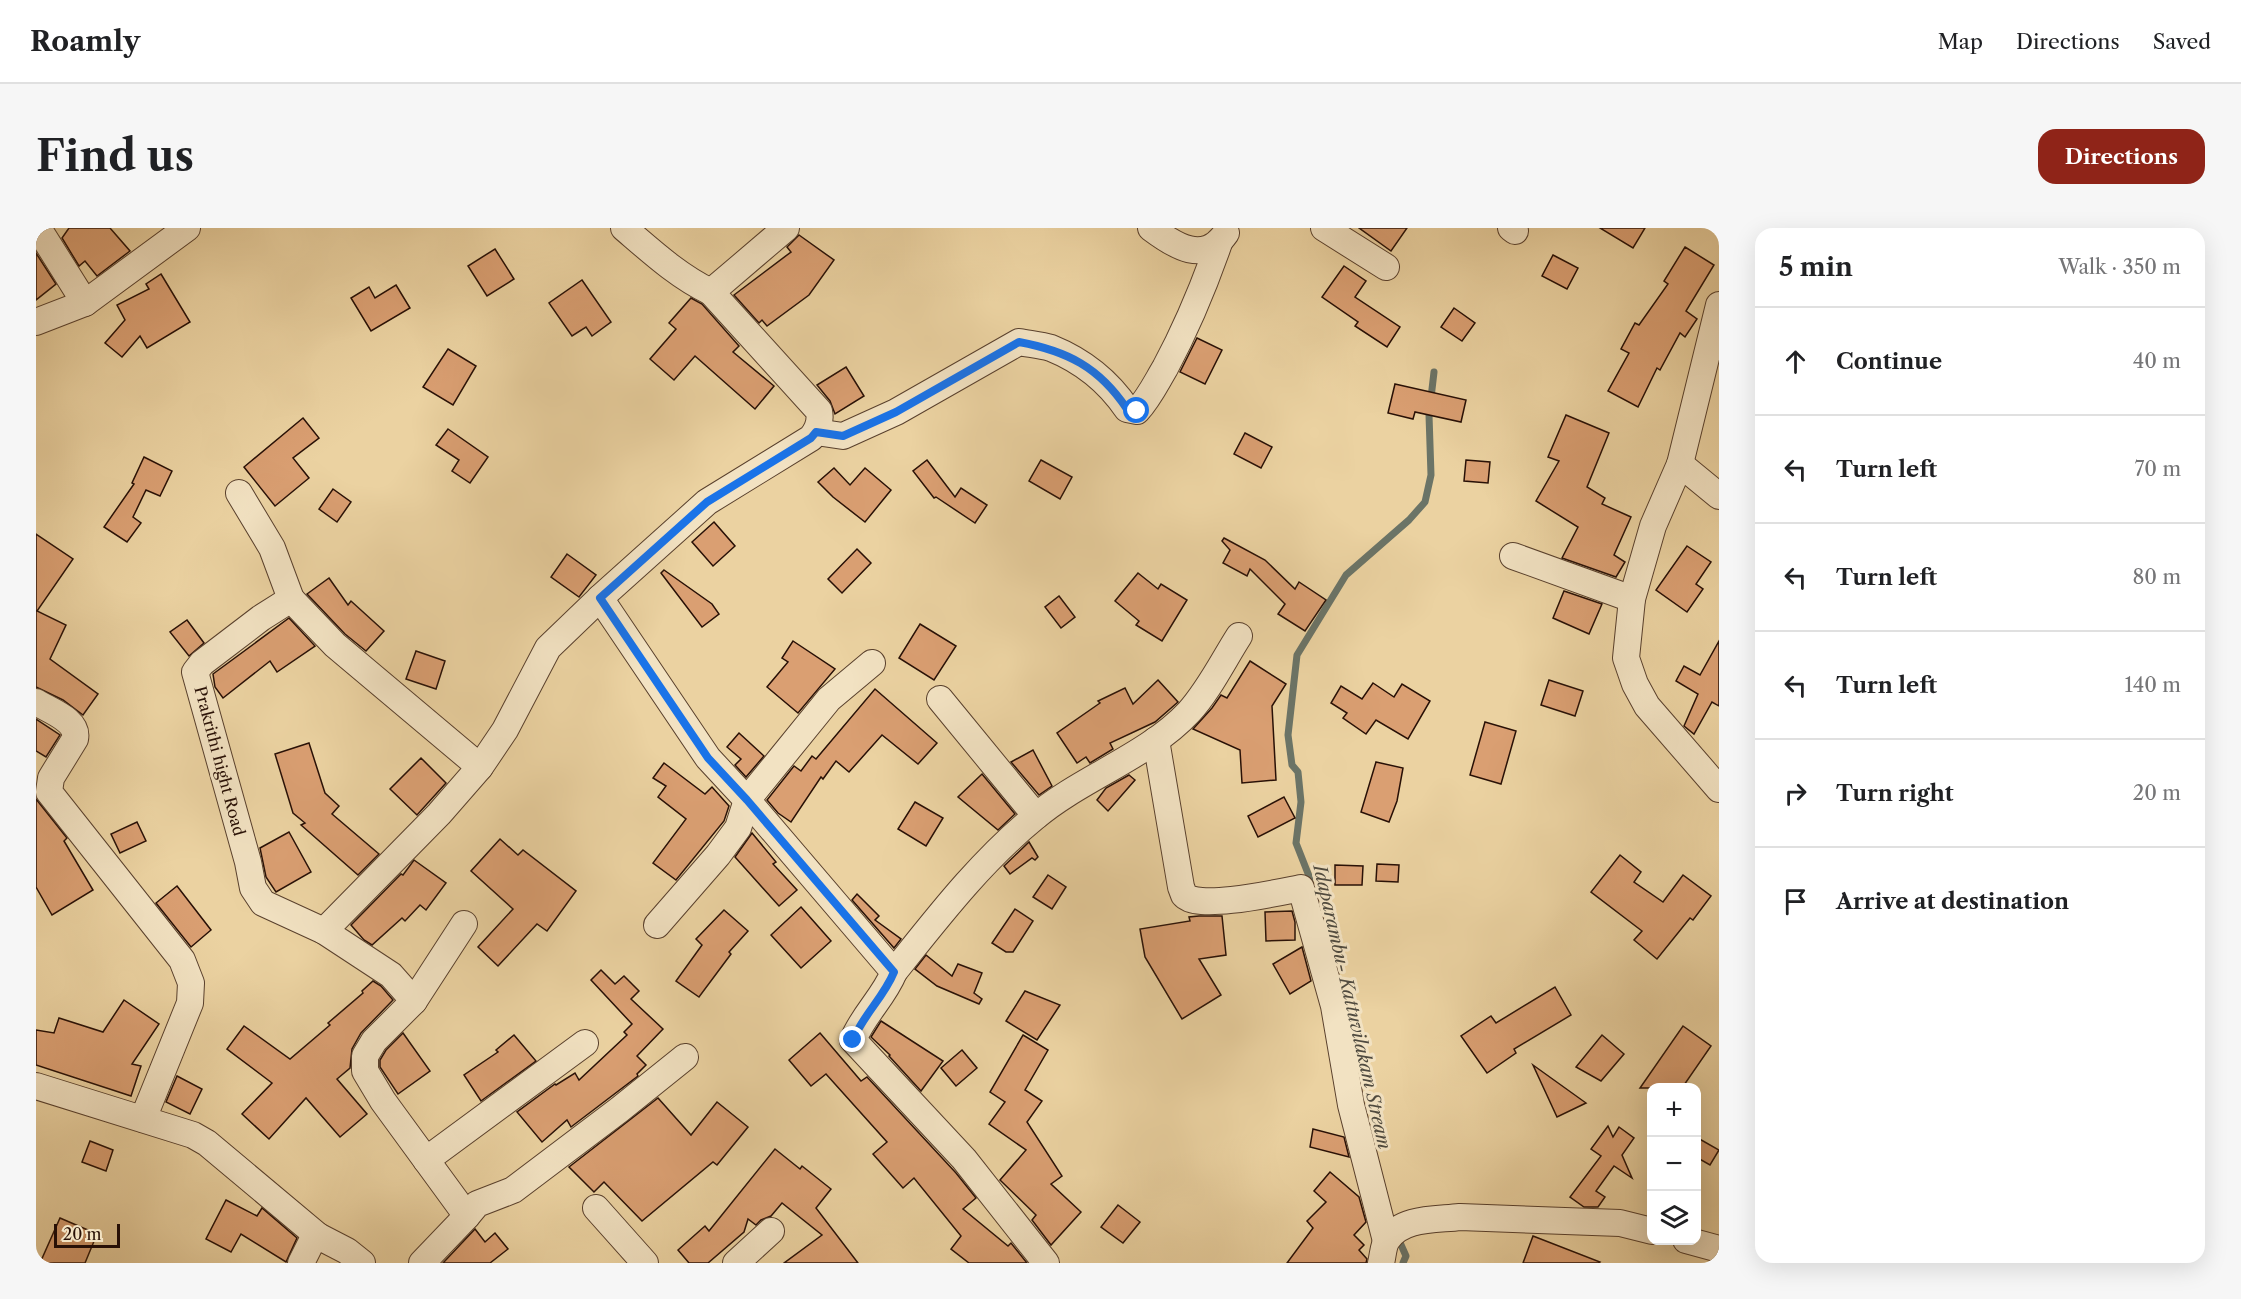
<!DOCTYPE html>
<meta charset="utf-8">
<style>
:root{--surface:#fff;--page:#f6f6f6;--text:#202124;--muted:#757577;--line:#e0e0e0;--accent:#8f2418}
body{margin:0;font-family:"Libre Caslon Text",serif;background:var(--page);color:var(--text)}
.controls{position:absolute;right:18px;bottom:18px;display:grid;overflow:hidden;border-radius:12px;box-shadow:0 6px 24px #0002}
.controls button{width:54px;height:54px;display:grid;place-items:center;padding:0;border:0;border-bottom:2px solid var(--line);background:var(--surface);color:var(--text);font:30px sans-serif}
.scale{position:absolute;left:18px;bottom:15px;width:66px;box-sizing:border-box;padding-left:6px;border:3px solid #281006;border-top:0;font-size:16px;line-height:21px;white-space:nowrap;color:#281006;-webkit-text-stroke:4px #f2e2c2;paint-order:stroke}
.stop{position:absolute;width:18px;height:18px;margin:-14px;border:4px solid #1a73e8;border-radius:50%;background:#fff}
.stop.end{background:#1a73e8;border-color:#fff;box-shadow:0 2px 6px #0008}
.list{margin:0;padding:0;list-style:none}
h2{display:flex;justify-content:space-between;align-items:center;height:78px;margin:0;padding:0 24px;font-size:26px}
h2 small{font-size:20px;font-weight:400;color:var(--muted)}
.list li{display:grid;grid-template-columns:39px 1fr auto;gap:18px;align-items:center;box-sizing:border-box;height:108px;padding:0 24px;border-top:2px solid var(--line)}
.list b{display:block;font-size:22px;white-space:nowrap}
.list em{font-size:20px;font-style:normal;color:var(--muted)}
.icon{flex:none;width:33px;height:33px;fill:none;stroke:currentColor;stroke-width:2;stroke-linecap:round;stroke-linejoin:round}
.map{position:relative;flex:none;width:1683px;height:1035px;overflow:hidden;border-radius:18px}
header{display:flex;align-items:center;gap:36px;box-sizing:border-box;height:84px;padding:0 30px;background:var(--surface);border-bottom:2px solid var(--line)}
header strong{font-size:28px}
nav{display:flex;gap:33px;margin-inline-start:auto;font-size:21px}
.intro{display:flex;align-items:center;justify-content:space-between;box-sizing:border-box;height:144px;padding:0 36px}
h1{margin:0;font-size:42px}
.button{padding:15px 27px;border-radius:18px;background:var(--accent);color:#fff;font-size:21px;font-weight:700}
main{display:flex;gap:36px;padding:0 36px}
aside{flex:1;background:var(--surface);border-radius:18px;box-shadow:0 6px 24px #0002}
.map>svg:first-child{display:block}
</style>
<header>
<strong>Roamly</strong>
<nav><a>Map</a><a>Directions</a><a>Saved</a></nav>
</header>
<div class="intro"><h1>Find us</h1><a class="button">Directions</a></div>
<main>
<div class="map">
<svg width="1683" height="1035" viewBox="0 0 1683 1035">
<rect width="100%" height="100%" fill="#ebd2a1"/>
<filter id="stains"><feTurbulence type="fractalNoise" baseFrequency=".00333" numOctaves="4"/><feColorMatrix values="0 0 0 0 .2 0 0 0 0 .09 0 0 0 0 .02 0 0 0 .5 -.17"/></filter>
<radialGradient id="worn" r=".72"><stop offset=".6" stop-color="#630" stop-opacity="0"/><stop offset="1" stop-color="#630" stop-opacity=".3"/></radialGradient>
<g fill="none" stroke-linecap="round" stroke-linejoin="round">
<g stroke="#6b7467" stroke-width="7">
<path d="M 1275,659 L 1273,648 L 1260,615 L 1265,574 L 1262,544 L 1256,537 L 1252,507 L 1261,427 L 1310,347 L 1373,292 L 1389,274 L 1395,247 L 1393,187 L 1398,144"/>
<path d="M 1362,1010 L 1370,1028 L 1367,1035"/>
</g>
</g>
<g fill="#da9f72" stroke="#281006" stroke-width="1.5">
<path d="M 33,0 L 74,0 L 94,23 L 61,48 L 49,33 L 43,38 L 26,10 Z"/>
<path d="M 1323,0 L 1371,0 L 1355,23 Z"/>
<path d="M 1564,0 L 1609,0 L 1597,20 Z"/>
<path d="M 763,7 L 798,32 L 773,67 L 731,98 L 726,92 L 723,95 L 698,67 L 755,24 L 751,19 Z"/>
<path d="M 1649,19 L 1678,37 L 1650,83 L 1661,91 L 1649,109 L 1644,105 L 1624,142 L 1621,140 L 1602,179 L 1572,163 L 1593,125 L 1585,121 L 1599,95 L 1603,97 L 1632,56 L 1628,53 Z"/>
<path d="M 459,21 L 478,51 L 451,68 L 432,38 Z"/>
<path d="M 0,25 L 20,56 L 0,72 Z"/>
<path d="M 1517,27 L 1542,40 L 1531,61 L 1506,48 Z"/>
<path d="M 1308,38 L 1330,53 L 1319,69 L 1364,99 L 1351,119 L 1319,98 L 1322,94 L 1286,69 Z"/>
<path d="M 125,46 L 154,94 L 111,120 L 104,108 L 86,129 L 69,115 L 89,92 L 81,77 L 113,61 L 110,56 Z"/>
<path d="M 546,52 L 575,94 L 556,108 L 550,99 L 536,108 L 513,75 Z"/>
<path d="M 360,57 L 374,80 L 335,103 L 315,70 L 333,59 L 339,70 Z"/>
<path d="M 655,70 L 666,76 L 703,118 L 697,124 L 738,158 L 719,181 L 659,128 L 638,152 L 614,131 L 640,101 L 633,95 Z"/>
<path d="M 1418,80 L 1439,95 L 1426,113 L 1405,99 Z"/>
<path d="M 1161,110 L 1186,122 L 1169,156 L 1144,144 Z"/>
<path d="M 412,121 L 440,138 L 417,177 L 387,159 Z"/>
<path d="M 810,139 L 828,168 L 799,186 L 794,173 L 781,157 Z"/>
<path d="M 1359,156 L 1430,172 L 1425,194 L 1379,184 L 1377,191 L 1352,185 Z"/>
<path d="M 1530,187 L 1573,205 L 1551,259 L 1569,270 L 1566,276 L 1595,289 L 1578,327 L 1589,334 L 1580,349 L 1526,330 L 1542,299 L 1500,273 L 1523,233 L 1512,229 Z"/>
<path d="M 267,190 L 283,210 L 257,230 L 273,250 L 239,278 L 208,239 Z"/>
<path d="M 412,201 L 452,229 L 434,255 L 416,243 L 423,232 L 400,217 Z"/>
<path d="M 1209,205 L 1236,219 L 1225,240 L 1198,226 Z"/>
<path d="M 108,229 L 136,243 L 124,268 L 110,262 L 97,289 L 105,295 L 91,314 L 68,299 L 98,256 L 96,255 Z"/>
<path d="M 891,232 L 919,269 L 925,260 L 951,277 L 939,295 L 900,269 L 898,270 L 877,243 Z"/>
<path d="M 1005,232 L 1036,249 L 1024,271 L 993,253 Z"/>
<path d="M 1430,232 L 1454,234 L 1452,255 L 1428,253 Z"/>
<path d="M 798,240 L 814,257 L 829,240 L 855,262 L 829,294 L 797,269 L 782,254 Z"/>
<path d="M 297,261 L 315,274 L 301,294 L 283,281 Z"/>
<path d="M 678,294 L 699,318 L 677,338 L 656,314 Z"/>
<path d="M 0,306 L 37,331 L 1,383 L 30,397 L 14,431 L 62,466 L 47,487 L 27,472 L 0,459 Z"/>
<path d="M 1188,310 L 1229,332 L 1259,361 L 1263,354 L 1290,372 L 1269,403 L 1242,386 L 1249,376 L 1214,341 L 1211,348 L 1187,335 L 1194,322 L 1186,313 Z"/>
<path d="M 1651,318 L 1675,334 L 1660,356 L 1667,361 L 1651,384 L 1620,362 Z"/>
<path d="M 821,321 L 835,335 L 806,365 L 792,351 Z"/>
<path d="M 531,326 L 560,347 L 543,369 L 515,349 Z"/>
<path d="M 628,342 L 676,376 L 683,386 L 666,399 L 625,345 Z"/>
<path d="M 1102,345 L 1122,361 L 1125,356 L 1151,372 L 1126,413 L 1100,397 L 1103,393 L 1079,373 Z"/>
<path d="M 293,350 L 312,377 L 315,373 L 348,403 L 330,423 L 309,406 L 271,366 Z"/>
<path d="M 1528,363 L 1566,376 L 1553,406 L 1517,390 Z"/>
<path d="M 1023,368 L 1039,389 L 1025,400 L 1009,379 Z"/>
<path d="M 253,390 L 279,418 L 241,444 L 234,433 L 187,470 L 179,459 L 177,446 Z"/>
<path d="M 151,392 L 168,415 L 153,428 L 134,404 Z"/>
<path d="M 884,396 L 920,418 L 898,452 L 863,430 Z"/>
<path d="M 757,413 L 799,441 L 762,485 L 731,459 L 752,434 L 746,430 Z"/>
<path d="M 1683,413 L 1683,478 L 1676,474 L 1658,506 L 1648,498 L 1662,466 L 1640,453 L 1648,438 L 1664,447 Z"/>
<path d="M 380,423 L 409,433 L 400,461 L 370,451 Z"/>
<path d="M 1214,433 L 1250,456 L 1236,478 L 1240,552 L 1206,555 L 1204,522 L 1157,501 L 1176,480 L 1185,467 L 1191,470 Z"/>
<path d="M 1122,452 L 1142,474 L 1119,494 L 1074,515 L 1077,521 L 1054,535 L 1050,529 L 1041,535 L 1021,505 L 1064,475 L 1062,473 L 1089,460 L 1097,476 Z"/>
<path d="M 1513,452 L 1547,463 L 1539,488 L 1505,477 Z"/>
<path d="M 1337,455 L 1358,469 L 1366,456 L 1394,473 L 1372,511 L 1340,492 L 1330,506 L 1307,490 L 1311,485 L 1295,475 L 1305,458 L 1326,471 Z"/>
<path d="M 839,461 L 901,515 L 882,536 L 846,507 L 813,544 L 800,533 L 787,551 L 785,549 L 755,594 L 742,585 L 731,572 L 758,538 L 765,543 L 776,528 L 780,531 Z"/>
<path d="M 0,491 L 24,507 L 10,529 L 0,523 Z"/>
<path d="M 1449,494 L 1480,503 L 1465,556 L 1434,547 Z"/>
<path d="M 703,505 L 728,528 L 710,549 L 699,537 L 705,531 L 691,519 Z"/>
<path d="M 273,515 L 289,565 L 303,578 L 296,586 L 343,626 L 322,647 L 265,597 L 269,595 L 257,585 L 239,526 Z"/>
<path d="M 997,522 L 1016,558 L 1003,567 L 975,534 Z"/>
<path d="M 385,530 L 410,555 L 381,587 L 354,561 Z"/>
<path d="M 1340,534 L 1367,540 L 1361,573 L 1353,594 L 1325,584 Z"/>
<path d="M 628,535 L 669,566 L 676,559 L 693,578 L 688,593 L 640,652 L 617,635 L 650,591 L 622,569 L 630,558 L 617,550 Z"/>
<path d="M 946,546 L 979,586 L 962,602 L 922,569 Z"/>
<path d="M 1093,547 L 1099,552 L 1072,583 L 1061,572 L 1070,560 Z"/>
<path d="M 1248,569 L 1259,590 L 1222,609 L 1212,588 Z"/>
<path d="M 0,571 L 31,610 L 28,613 L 57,662 L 16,687 L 0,659 Z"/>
<path d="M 879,574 L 907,590 L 890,618 L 862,601 Z"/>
<path d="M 101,594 L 110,613 L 84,625 L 75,606 Z"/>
<path d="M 253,604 L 275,644 L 240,664 L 230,649 L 224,620 Z"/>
<path d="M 716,605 L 740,634 L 737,636 L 761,662 L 743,678 L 699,629 Z"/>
<path d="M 464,611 L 482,627 L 487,622 L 540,663 L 511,703 L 501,696 L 462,738 L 442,719 L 477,681 L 435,643 Z"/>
<path d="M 993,614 L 1002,629 L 999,632 L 996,630 L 974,646 L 968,638 Z"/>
<path d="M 1584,627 L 1605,644 L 1598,654 L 1627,674 L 1647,647 L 1675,668 L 1657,692 L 1654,690 L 1621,731 L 1598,712 L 1606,703 L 1555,664 Z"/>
<path d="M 378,632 L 410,655 L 390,682 L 384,677 L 369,693 L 366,690 L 336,717 L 328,712 L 315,697 L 365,646 L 367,647 Z"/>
<path d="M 1341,636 L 1363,637 L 1362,654 L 1340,653 Z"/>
<path d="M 1299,637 L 1327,638 L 1326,657 L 1299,657 Z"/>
<path d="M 1012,647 L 1030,659 L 1016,681 L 997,669 Z"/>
<path d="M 141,658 L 175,702 L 155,719 L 120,675 Z"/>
<path d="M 821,666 L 843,688 L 839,692 L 865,711 L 858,720 L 816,672 Z"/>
<path d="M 765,679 L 795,713 L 765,740 L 735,707 Z"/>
<path d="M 979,681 L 997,693 L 977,724 L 970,724 L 956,715 Z"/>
<path d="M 688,682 L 712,703 L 693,724 L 695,726 L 663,769 L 640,753 L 666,717 L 660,711 Z"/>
<path d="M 1256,683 L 1259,694 L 1259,712 L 1230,713 L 1229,684 Z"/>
<path d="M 1163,688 L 1186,688 L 1190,727 L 1163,731 L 1185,767 L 1146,791 L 1109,729 L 1104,701 L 1154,693 L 1153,689 Z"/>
<path d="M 1266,719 L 1275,753 L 1254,766 L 1237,736 Z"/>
<path d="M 890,727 L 916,748 L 922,736 L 946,745 L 938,765 L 946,771 L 943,776 L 901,758 L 879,741 Z"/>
<path d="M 565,742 L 579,756 L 588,748 L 603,763 L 595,771 L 627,801 L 601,828 L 610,837 L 601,846 L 602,848 L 535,899 L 531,892 L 506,914 L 481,884 L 519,856 L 520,857 L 539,845 L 543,852 L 591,807 L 588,804 L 596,796 L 555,752 Z"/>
<path d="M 337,753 L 345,758 L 357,772 L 325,805 L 316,821 L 314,840 L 301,851 L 331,886 L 304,909 L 270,870 L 233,911 L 206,886 L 236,855 L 191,821 L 208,798 L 254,831 L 294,797 L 292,795 L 327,765 L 326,763 Z"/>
<path d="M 1519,759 L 1535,787 L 1478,821 L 1480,825 L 1451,845 L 1425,808 L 1455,788 L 1460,795 Z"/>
<path d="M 989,763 L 1024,777 L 1001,812 L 970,793 Z"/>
<path d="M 88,772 L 123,796 L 96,836 L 105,838 L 95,868 L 0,837 L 0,802 L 18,805 L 23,790 L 67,804 Z"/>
<path d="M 845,793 L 907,833 L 885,863 L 853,828 L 854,827 L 835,809 Z"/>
<path d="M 1647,798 L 1675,818 L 1646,860 L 1604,860 Z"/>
<path d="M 367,805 L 394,843 L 362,866 L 344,839 L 344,832 L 350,822 Z"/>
<path d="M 784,805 L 825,853 L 831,849 L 920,945 L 940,970 L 927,981 L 972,1018 L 975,1015 L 991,1035 L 933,1035 L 915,1021 L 925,1008 L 878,950 L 867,960 L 837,926 L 851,914 L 790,846 L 775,858 L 753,832 Z"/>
<path d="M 478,807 L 500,833 L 445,873 L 428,847 L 462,824 L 460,822 Z"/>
<path d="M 987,807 L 1012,822 L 989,862 L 1006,873 L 991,894 L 1026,948 L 1015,956 L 1045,984 L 1015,1017 L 996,992 L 1000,987 L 964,952 L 990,922 L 953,896 L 969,874 L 954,864 Z"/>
<path d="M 1566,807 L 1588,826 L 1565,853 L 1540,839 Z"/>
<path d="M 926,822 L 941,840 L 920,858 L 905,840 Z"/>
<path d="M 1497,837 L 1550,875 L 1521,889 Z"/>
<path d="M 141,848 L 166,861 L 154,886 L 130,874 Z"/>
<path d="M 622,870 L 655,907 L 681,874 L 712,899 L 681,937 L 677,934 L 606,993 L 568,954 L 558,964 L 533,939 Z"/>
<path d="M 1572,898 L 1577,909 L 1583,899 L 1598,910 L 1586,927 L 1596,950 L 1578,938 L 1560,963 L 1569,969 L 1562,979 L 1548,979 L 1534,969 L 1565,928 L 1555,921 Z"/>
<path d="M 1277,901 L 1308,909 L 1313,929 L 1274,919 Z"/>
<path d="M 1660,909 L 1683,922 L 1674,937 L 1660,929 Z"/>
<path d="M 54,913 L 77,922 L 70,943 L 46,934 Z"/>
<path d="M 739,921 L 764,941 L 766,938 L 795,961 L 780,980 L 822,1035 L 748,1035 L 786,1007 L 746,975 L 735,988 L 725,992 L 720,997 L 712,991 L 708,1004 L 672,1035 L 653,1035 L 642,1022 L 669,998 L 673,1003 Z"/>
<path d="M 1294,944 L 1323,969 L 1330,994 L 1318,1007 L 1328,1017 L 1323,1022 L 1331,1031 L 1330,1035 L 1251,1035 L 1277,1000 L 1271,993 L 1290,974 L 1278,963 Z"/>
<path d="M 190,972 L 221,988 L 226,980 L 261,1010 L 250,1034 L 205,1006 L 195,1024 L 170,1011 Z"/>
<path d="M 1082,977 L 1104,994 L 1087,1015 L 1065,999 Z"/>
<path d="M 24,990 L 61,1006 L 49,1035 L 4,1035 Z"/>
<path d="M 439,1001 L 449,1014 L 459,1005 L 472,1021 L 454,1035 L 407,1035 Z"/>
<path d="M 1497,1008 L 1564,1034 L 1563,1035 L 1487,1035 Z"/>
</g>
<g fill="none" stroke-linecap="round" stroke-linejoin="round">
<g stroke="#59402d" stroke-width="28">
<g id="minor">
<path d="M 2,0 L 49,75"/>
<path d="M 588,0 C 616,24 642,48 675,64"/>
<path d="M 750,0 L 675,64 L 783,183 C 785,193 782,202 775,210 L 671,274 L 564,370 L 672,530 L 711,572 L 858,744 C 848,769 827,787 817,812 L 928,931 L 1010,1035"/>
<path d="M 1115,0 C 1139,18 1168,37 1190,5"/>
<path d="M 1288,0 L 1350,39"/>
<path d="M 1475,0 L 1479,3"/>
<path d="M 1683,77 L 1644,236 L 1617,298 L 1596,371 L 1590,430 L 1599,456 L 1611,478 L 1683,561"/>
<path d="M 0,94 L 49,75 L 151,0"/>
<path d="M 780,204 L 807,208 L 860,184 L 983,114 C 993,116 1005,117 1015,120 C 1047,133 1072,153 1091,181 L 1101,183 C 1113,170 1120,155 1129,140 C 1151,99 1168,58 1183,15"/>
<path d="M 1644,236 L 1683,268"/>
<path d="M 203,265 L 236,320 L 255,371"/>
<path d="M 1477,328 L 1596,371"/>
<path d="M 904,471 L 1000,588"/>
<path d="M 0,474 C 14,483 43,492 39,511 L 15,550 L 13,564 L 146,732 L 155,755 L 154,775 L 107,891"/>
<path d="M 1120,512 L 1145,659 C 1145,659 1148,667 1148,667 C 1161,683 1244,664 1265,660 L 1298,778 L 1315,877 L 1350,1013"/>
<path d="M 621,697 L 682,627 L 702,600 L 711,572 L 793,471 L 836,435"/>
<path d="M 288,703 L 403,586 L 444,539"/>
<path d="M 858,744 C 902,689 944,634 999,589 C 1045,550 1112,528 1153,484 C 1173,462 1187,433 1203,408"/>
<path d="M 378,773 L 355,747 L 288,703 L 227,675 L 217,660 L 212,634 L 159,444 L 166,435 L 225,390 L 255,371 L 299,417 L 444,539 L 469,502 L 512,420 L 564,370"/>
<path d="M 0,858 L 157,907 L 171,915 L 282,1008"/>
<path d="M 390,932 L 549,815"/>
<path d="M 560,980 L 609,1035"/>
<path d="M 431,988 L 441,976 L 477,962 L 583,882 L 649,829"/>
<path d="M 1650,1012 L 1683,1021"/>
<path d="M 265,1035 L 276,1013 L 282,1008 L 311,1023 L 326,1035"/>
<path d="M 386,1035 L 431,988 L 347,873 L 329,843 L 329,828 L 338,813 L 378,773 L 428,696"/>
<path d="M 700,1035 L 735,1003"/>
<path d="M 1345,1035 C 1347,1028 1347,1018 1351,1012 C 1366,989 1400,992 1424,989 L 1584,995 L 1616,1003"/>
</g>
</g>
<use href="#minor" stroke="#f2e2c2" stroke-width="26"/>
</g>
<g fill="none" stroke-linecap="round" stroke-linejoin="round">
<path stroke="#1a73e8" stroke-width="8" d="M 817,812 C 827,787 848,769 858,744 L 711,572 L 672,530 L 564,370 L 671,274 L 775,210 L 780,204 L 807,208 L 860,184 L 983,114 C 1031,123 1063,139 1091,181 L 1101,183"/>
</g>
<g text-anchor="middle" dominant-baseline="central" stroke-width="6" stroke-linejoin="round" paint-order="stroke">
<g font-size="16" fill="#281006" stroke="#f2e2c2">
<text transform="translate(184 533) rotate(75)">Prakrithi hight Road</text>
</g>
<g font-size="18" font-style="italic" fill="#4f4a3f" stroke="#f2e2c2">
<text transform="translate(1316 779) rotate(77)">Idaparambu- Kattuvilakam Stream</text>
</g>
</g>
<rect width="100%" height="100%" filter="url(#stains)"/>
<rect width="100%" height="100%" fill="url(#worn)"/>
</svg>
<div class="controls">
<button>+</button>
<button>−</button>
<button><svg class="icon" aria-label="layers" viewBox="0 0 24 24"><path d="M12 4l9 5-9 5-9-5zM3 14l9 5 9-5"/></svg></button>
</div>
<div class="scale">20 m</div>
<div class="stop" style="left:1101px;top:183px"></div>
<div class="stop end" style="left:817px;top:812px"></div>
</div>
<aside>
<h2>5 min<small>Walk · 350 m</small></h2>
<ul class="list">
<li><svg class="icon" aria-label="ahead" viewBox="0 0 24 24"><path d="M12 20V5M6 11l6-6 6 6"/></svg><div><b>Continue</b></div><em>40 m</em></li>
<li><svg class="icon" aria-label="left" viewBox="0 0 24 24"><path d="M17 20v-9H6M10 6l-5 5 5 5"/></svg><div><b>Turn left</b></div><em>70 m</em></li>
<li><svg class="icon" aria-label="left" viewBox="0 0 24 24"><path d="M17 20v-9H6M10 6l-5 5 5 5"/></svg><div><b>Turn left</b></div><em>80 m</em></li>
<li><svg class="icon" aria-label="left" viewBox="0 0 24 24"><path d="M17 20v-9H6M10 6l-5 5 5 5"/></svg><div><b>Turn left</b></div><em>140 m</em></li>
<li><svg class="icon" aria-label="right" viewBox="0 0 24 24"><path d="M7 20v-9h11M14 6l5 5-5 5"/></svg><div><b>Turn right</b></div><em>20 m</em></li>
<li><svg class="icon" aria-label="arrive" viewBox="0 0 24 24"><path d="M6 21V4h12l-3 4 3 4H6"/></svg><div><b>Arrive at destination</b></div></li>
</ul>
</aside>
</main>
